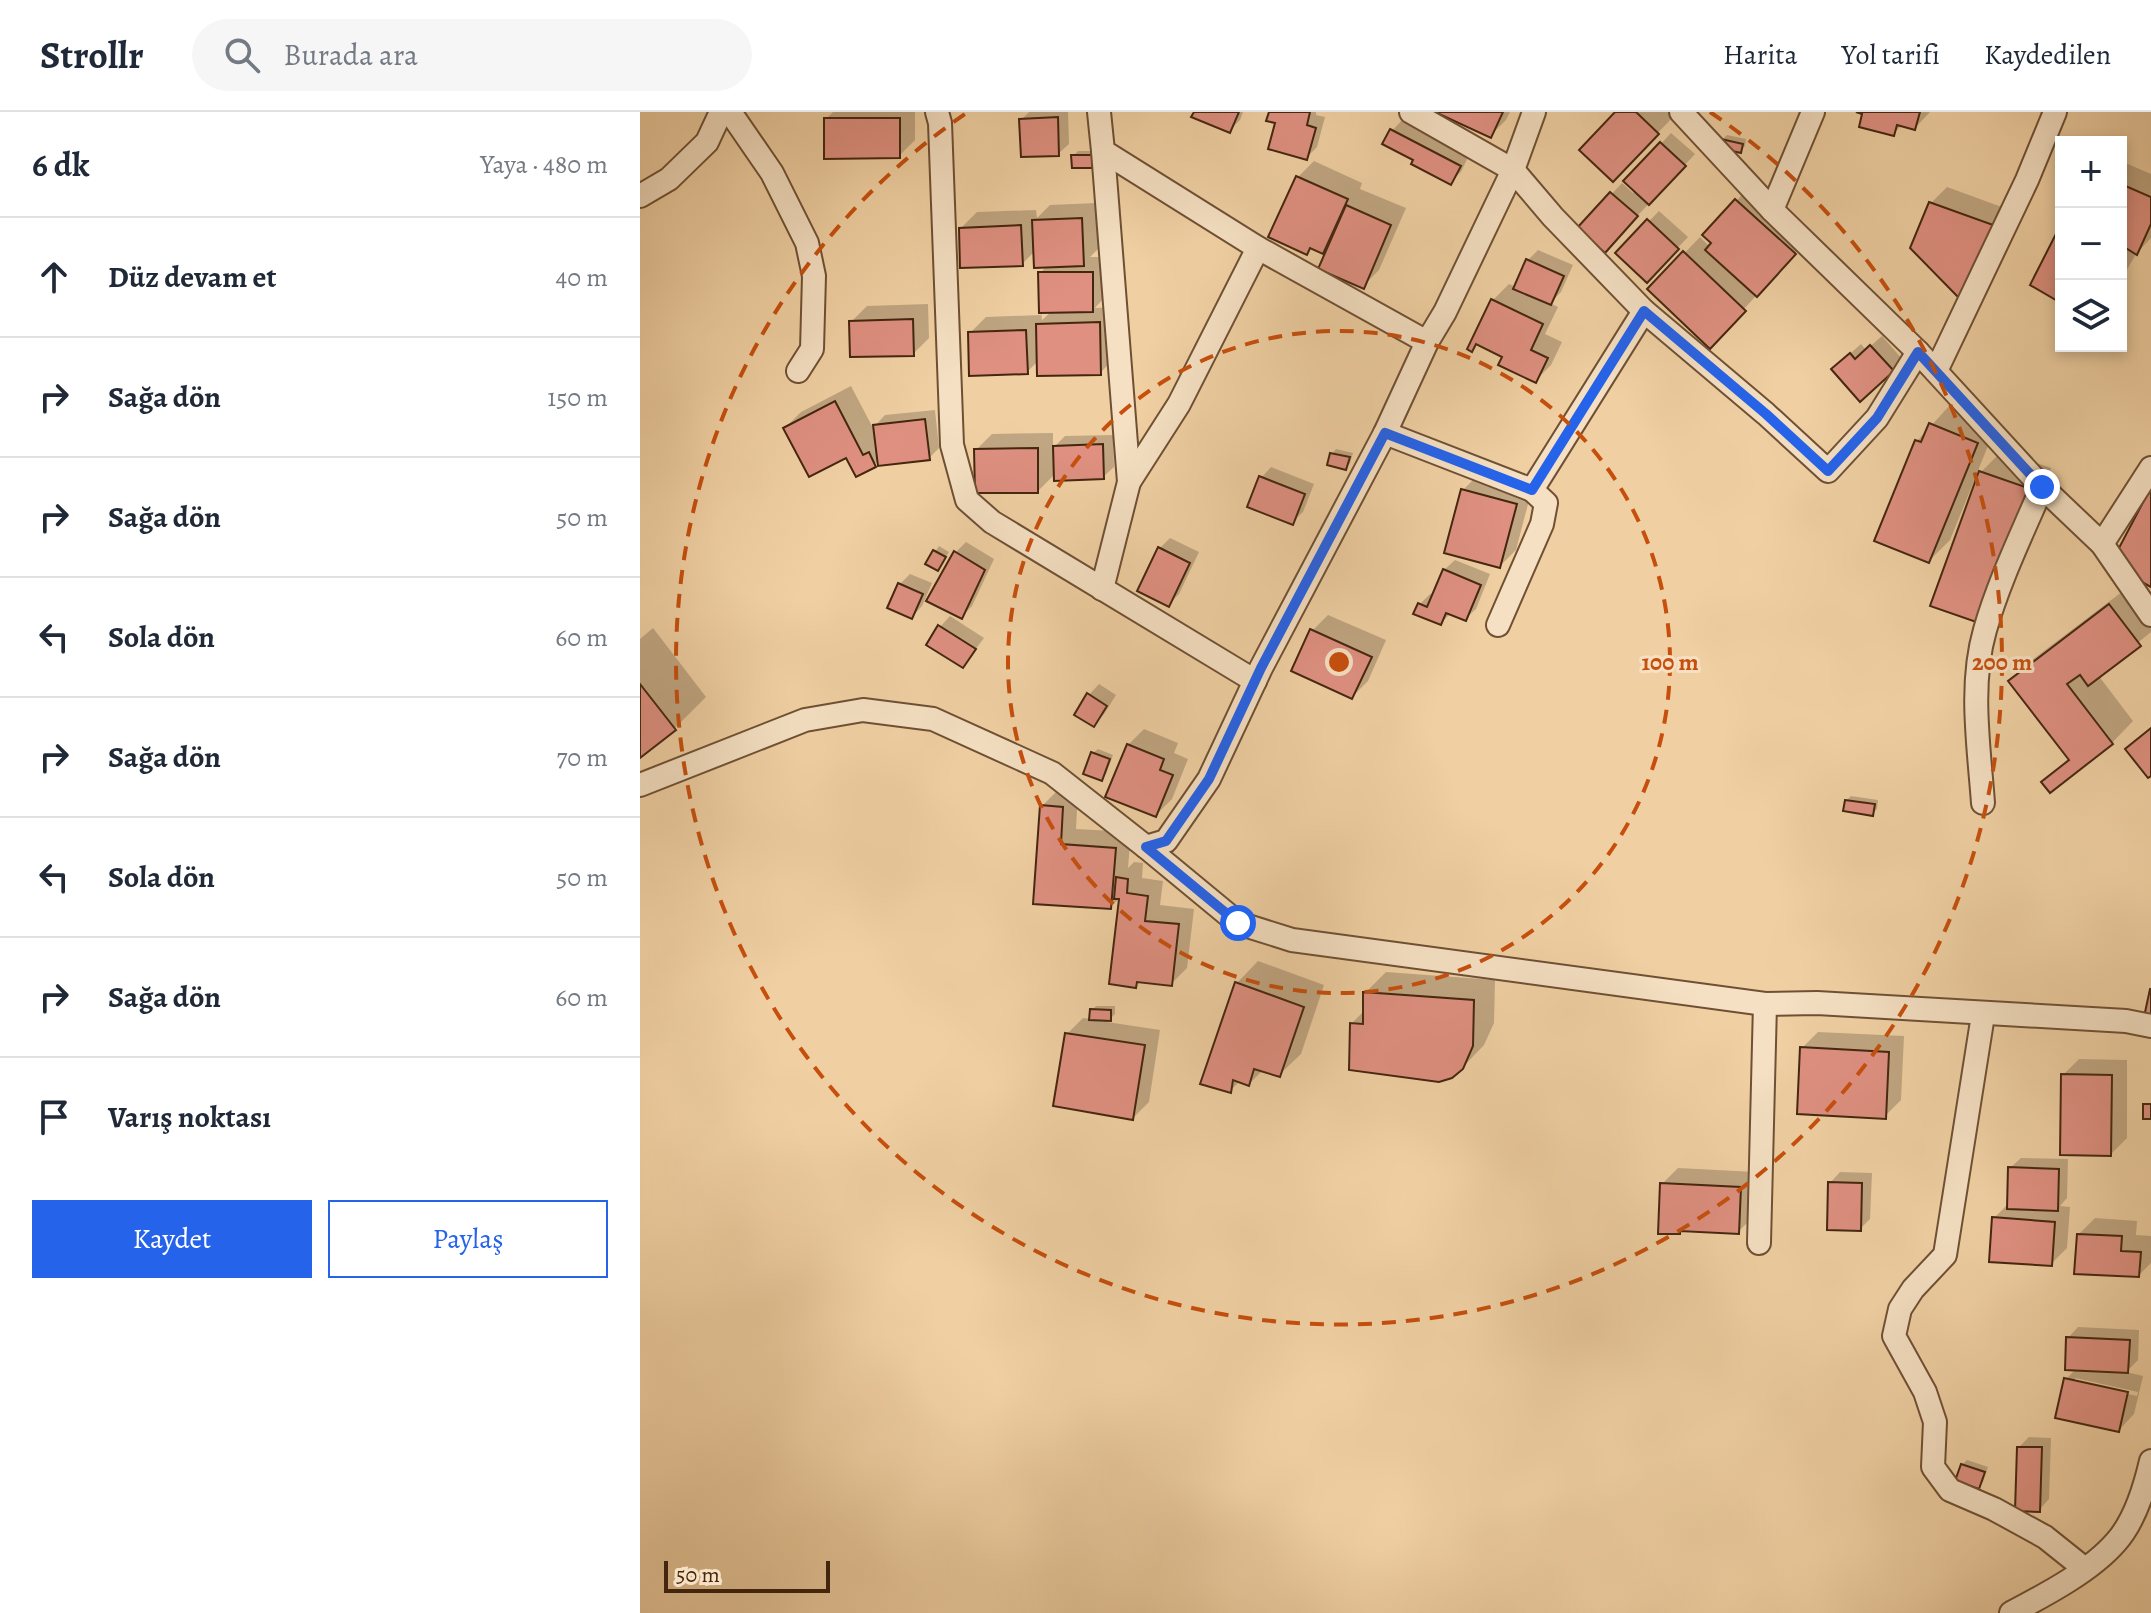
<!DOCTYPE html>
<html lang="tr">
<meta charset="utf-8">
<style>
:root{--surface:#fff;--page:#f6f6f7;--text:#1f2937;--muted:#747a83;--line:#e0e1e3;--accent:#2563eb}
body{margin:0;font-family:Alegreya,serif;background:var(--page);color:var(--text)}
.controls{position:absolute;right:24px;top:24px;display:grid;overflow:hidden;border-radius:0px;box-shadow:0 4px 12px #0003}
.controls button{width:72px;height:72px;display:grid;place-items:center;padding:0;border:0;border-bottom:2px solid var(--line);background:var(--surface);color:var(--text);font:40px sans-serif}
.scale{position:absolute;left:24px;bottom:20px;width:166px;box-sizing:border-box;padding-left:8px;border:4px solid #44260f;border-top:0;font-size:22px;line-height:28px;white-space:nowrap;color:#44260f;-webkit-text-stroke:6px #f5e0c3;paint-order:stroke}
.stop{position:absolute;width:24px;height:24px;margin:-18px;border:6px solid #2563eb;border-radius:50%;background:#fff}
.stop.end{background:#2563eb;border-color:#fff;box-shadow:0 2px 8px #0008}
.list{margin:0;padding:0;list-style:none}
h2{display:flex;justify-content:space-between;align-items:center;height:104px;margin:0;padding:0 32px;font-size:34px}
h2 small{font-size:26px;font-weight:400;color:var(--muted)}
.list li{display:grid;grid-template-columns:52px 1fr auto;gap:24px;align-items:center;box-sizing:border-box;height:120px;padding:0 32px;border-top:2px solid var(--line)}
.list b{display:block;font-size:30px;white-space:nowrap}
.list em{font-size:26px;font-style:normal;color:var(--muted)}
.actions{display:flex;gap:16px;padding:24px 32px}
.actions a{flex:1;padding:18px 0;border:2px solid var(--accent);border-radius:0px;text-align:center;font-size:28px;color:var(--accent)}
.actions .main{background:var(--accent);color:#fff}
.icon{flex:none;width:44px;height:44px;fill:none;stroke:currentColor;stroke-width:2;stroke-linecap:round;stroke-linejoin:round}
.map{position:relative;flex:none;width:1511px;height:1501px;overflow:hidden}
header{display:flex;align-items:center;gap:48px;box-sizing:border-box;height:112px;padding:0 40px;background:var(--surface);border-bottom:2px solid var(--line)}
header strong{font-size:38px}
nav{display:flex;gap:44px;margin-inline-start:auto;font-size:28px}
.search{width:560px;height:72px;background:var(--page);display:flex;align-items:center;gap:20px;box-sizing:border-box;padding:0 28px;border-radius:44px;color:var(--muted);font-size:30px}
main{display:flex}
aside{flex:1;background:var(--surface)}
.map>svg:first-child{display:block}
</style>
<header>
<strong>Strollr</strong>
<div class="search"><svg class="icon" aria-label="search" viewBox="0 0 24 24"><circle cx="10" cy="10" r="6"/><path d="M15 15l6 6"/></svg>Burada ara</div>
<nav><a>Harita</a><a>Yol tarifi</a><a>Kaydedilen</a></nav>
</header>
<main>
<aside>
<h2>6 dk<small>Yaya · 480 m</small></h2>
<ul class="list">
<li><svg class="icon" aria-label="ahead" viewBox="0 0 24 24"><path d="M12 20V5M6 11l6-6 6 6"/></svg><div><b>Düz devam et</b></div><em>40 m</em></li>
<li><svg class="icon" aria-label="right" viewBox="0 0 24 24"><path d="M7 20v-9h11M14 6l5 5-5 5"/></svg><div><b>Sağa dön</b></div><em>150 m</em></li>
<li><svg class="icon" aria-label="right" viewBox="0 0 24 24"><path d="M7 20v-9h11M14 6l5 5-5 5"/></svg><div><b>Sağa dön</b></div><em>50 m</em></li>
<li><svg class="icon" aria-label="left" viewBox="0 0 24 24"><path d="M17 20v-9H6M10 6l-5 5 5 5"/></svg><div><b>Sola dön</b></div><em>60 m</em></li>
<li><svg class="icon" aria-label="right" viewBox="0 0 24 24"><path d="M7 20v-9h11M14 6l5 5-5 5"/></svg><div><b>Sağa dön</b></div><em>70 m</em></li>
<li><svg class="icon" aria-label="left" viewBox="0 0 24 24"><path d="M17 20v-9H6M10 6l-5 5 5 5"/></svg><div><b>Sola dön</b></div><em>50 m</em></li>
<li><svg class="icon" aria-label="right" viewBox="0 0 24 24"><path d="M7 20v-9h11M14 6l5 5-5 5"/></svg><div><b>Sağa dön</b></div><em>60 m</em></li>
<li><svg class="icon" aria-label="arrive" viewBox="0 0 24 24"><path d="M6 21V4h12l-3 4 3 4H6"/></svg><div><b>Varış noktası</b></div></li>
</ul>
<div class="actions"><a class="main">Kaydet</a><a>Paylaş</a></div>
</aside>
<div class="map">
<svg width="1511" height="1501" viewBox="0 0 1511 1501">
<rect width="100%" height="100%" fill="#f0d0a3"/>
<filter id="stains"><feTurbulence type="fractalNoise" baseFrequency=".0025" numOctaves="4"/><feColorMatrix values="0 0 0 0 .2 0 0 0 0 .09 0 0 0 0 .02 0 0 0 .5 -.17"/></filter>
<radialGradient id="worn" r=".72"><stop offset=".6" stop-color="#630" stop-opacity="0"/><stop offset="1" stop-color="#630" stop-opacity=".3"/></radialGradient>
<g fill="#0003" fill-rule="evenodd">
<path d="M 193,0 L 275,0 L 275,28 L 259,44 L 186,7 Z"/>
<path d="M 389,0 L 428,0 L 429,32 L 418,42 L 381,8 Z"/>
<path d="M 556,0 L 603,0 L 600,8 L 589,19 Z"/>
<path d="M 631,0 L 676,0 L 676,3 L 685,5 L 677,35 L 666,46 Z"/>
<path d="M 799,0 L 870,0 L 866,8 L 850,24 Z"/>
<path d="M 978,0 L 1028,0 L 1033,5 L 989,51 Z"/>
<path d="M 1224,0 L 1290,0 L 1275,16 L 1262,13 L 1253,22 Z"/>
<path d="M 762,8 L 829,43 L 821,60 L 810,70 L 776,47 L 752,19 Z"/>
<path d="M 1031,21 L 1055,42 L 975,128 L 940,116 L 982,71 L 993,81 L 996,78 L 986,69 Z"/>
<path d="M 1087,23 L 1106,27 L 1105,34 L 1100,39 L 1082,28 Z"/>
<path d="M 438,39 L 455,39 L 455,49 L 451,54 L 433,44 Z"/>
<path d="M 674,49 L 722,71 L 720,77 L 766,96 L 739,158 L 723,174 L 692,130 L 682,139 L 672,135 L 667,140 L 631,124 L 658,65 Z"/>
<path d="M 1481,49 L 1511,62 L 1511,126 L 1496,142 L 1481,168 Z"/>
<path d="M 1112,72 L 1170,125 L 1070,234 L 1010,177 L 1060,125 L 1070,135 L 1074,131 L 1065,123 Z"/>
<path d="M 1307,75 L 1370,98 L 1336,169 L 1291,91 Z"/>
<path d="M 457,91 L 459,136 L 450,145 L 468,145 L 468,182 L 455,196 L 475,195 L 476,245 L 460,261 L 399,248 L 387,260 L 330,221 L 346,205 L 401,203 L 400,161 L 408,153 L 395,139 L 382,152 L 321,116 L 337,100 L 396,98 L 397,106 L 410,93 ZM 401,199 L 412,199 L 402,208 Z"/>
<path d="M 1019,99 L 1048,125 L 1007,168 L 978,141 Z"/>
<path d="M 898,138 L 933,153 L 921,180 L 910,191 L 918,195 L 905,222 L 922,230 L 911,253 L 895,269 L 865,244 L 838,231 L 832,237 L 853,188 L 869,172 L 876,175 L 888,148 Z"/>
<path d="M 288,192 L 289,226 L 273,242 L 211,210 L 227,194 Z"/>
<path d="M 1242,224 L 1263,248 L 1253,258 L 1204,247 L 1221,232 L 1226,238 Z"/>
<path d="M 211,274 L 233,316 L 245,303 L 295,298 L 299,336 L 289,346 L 239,349 L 217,362 L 207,343 L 145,316 L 161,300 Z"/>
<path d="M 1312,291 L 1358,309 L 1335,366 L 1362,339 L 1411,356 L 1362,489 L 1337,370 L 1334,369 L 1310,428 L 1289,449 L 1277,329 Z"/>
<path d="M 413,321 L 413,336 L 425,324 L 473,323 L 474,355 L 463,365 L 416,361 L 398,379 L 336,338 L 352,322 Z"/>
<path d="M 696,337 L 713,341 L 710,351 L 706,356 L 692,342 Z"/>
<path d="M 631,355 L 674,372 L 663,400 L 652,410 L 621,366 Z"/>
<path d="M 839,362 L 892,377 L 876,438 L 860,454 L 823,378 Z"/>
<path d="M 530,426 L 559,440 L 539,482 L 529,492 L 520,436 Z"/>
<path d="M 326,430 L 354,447 L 332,494 L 322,504 L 316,440 Z"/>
<path d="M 299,434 L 309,440 L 302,452 L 287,452 Z"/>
<path d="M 815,448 L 850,462 L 836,497 L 825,507 L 811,501 L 801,511 L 780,492 L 790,482 L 794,483 L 804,458 Z"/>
<path d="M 270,462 L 292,471 L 282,494 L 272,505 L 250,495 L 260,472 Z"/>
<path d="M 1491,473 L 1511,498 L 1511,520 L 1458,563 L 1493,609 L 1472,631 L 1410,678 L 1404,670 L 1430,645 L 1371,569 L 1392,548 Z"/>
<path d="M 688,503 L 746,528 L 728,569 L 712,585 L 672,519 Z"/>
<path d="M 310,504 L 344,526 L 323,554 L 300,515 Z"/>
<path d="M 13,516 L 66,585 L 35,616 L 0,644 L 0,527 Z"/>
<path d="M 459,572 L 476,583 L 464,602 L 454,612 L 449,583 Z"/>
<path d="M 504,617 L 538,631 L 534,641 L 548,647 L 532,687 L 516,703 L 488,633 Z"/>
<path d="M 458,637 L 473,643 L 466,662 L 461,667 L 453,641 Z"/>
<path d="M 418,678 L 438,679 L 436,717 L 491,720 L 488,756 L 494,750 L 503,751 L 502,766 L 523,769 L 520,793 L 554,797 L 547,856 L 531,872 L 501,868 L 495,874 L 482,784 L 470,795 L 396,790 L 402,694 Z"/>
<path d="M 1211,684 L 1238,688 L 1237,697 L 1232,702 L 1206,689 Z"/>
<path d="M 618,849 L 684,873 L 661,942 L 639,963 L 623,958 L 609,972 L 600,969 L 590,979 L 597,871 Z"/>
<path d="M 746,860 L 855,868 L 854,911 L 844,933 L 822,956 L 712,911 L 725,898 L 725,881 Z"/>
<path d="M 456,894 L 475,894 L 475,902 L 467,910 L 520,918 L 509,990 L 493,1006 L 427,922 L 443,906 L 451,907 L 452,898 Z"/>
<path d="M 1178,920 L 1264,924 L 1261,988 L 1245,1004 L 1162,936 Z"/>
<path d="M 1439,947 L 1487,948 L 1487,1026 L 1471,1042 L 1423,963 Z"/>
<path d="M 1381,1046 L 1428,1047 L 1427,1086 L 1420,1094 L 1430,1095 L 1427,1136 L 1411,1152 L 1354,1106 L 1370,1090 L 1370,1056 Z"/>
<path d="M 1038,1056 L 1116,1060 L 1114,1104 L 1098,1120 L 1022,1072 Z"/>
<path d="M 1200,1060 L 1232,1061 L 1230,1107 L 1220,1117 L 1190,1071 Z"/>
<path d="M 1455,1106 L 1497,1109 L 1496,1123 L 1511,1124 L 1511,1151 L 1499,1163 L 1439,1122 Z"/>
<path d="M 1438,1215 L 1499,1218 L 1498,1248 L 1486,1260 L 1503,1264 L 1494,1302 L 1479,1318 L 1426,1267 L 1437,1256 L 1428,1226 ZM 1435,1266 L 1498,1280 L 1497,1284 L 1435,1270 Z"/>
<path d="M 1389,1325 L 1411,1326 L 1409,1387 L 1399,1398 L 1379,1335 Z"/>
<path d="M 1327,1348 L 1348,1355 L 1343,1370 L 1339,1375 L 1322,1353 Z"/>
</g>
<g fill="#df9081" stroke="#44260f" stroke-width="2">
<path d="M 554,0 L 599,0 L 590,21 L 551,5 Z"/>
<path d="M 629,0 L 670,0 L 667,13 L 676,16 L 667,48 L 628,37 L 635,11 L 626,9 Z"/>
<path d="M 795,0 L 863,0 L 851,26 Z"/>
<path d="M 975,0 L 996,0 L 1019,22 L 973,70 L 939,38 Z"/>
<path d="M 1216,0 L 1280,0 L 1275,18 L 1257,13 L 1254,24 L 1219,15 L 1222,2 Z"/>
<path d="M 418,5 L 419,44 L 381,45 L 379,7 Z"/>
<path d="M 184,6 L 260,6 L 260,46 L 184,47 Z"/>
<path d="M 750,17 L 821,54 L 811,73 L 771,52 L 773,48 L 742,32 Z"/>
<path d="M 1081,27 L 1103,32 L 1101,41 L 1079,36 Z"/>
<path d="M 1020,30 L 1046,54 L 1009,93 L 983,69 Z"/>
<path d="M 431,43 L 452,43 L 452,56 L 432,56 Z"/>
<path d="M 656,64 L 708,87 L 683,142 L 670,136 L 667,143 L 628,125 Z"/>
<path d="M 1481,72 L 1511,85 L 1511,112 L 1497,143 L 1481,133 Z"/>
<path d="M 970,80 L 998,104 L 965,141 L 937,116 Z"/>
<path d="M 1095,87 L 1156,142 L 1117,185 L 1065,138 L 1071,131 L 1062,123 Z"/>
<path d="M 1289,90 L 1356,114 L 1320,187 L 1270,136 Z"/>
<path d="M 706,93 L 751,113 L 724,177 L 678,157 Z"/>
<path d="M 442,106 L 444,154 L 394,156 L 392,108 Z"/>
<path d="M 1007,107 L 1039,137 L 1007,171 L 975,141 Z"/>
<path d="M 1421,112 L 1421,191 L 1390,173 Z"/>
<path d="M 381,113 L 383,154 L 320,156 L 319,116 Z"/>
<path d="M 1043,139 L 1106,199 L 1070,237 L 1007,177 Z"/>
<path d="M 886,147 L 924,164 L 911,193 L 873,177 Z"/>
<path d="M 398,160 L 453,160 L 453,200 L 399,201 Z"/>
<path d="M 851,187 L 903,212 L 891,238 L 908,246 L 896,271 L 858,253 L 862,245 L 836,232 L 832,240 L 827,237 Z"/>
<path d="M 273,207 L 274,244 L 210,245 L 209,209 Z"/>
<path d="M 460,210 L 461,263 L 397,264 L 396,212 Z"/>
<path d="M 386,218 L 388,262 L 329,264 L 328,220 Z"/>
<path d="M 1230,233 L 1254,259 L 1220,290 L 1191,257 L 1210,241 L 1215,247 Z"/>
<path d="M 195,289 L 223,343 L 229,340 L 236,355 L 216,365 L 206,346 L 169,365 L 143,316 Z"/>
<path d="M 285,307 L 290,348 L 238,354 L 233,313 Z"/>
<path d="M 1289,311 L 1338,331 L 1289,451 L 1234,429 L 1275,328 L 1281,330 Z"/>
<path d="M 463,332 L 464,367 L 414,369 L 413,334 Z"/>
<path d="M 398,336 L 398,381 L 335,381 L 334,337 Z"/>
<path d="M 690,341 L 710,345 L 706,358 L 687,353 Z"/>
<path d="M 1339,359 L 1391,377 L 1342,512 L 1290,494 Z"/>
<path d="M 619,364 L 665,382 L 653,413 L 607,395 Z"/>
<path d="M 821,377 L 877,392 L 860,456 L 804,441 Z"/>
<path d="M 1509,379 L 1511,380 L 1511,475 L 1470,453 Z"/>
<path d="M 518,435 L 550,451 L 529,495 L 497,479 Z"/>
<path d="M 293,438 L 306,445 L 298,459 L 285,452 Z"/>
<path d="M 314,439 L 345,458 L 322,507 L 286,489 Z"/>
<path d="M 803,457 L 841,473 L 826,509 L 806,501 L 801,513 L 773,502 L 778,491 L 787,495 Z"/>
<path d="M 258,471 L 283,482 L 272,507 L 247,496 Z"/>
<path d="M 1469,492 L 1501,534 L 1448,574 L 1440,563 L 1427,572 L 1473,632 L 1410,681 L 1401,670 L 1429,648 L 1368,569 Z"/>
<path d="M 298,513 L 336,537 L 323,556 L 286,533 Z"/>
<path d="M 670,517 L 732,545 L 712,587 L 651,559 Z"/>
<path d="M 0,572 L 36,618 L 0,646 Z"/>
<path d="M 447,581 L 467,594 L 454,615 L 434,603 Z"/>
<path d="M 1511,616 L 1511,664 L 1508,666 L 1485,637 Z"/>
<path d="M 487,632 L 524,647 L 520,658 L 533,663 L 516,705 L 465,685 Z"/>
<path d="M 451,640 L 470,647 L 462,669 L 443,662 Z"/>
<path d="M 1205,688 L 1235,692 L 1233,704 L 1203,699 Z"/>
<path d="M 400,693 L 423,695 L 421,732 L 476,736 L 471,797 L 393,792 Z"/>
<path d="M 476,765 L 488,767 L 487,781 L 508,784 L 505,809 L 539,812 L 532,874 L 497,870 L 496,876 L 469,872 L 479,787 L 474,787 Z"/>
<path d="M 595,870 L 664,895 L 640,965 L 614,957 L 609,974 L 593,968 L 591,981 L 560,972 Z"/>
<path d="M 1510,877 L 1511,877 L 1511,906 L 1504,905 Z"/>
<path d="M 723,880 L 834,888 L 833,934 L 823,957 L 812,966 L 799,970 L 709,958 L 710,911 L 723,912 Z"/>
<path d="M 450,897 L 471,898 L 471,909 L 449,908 Z"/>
<path d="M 425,921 L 505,933 L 493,1008 L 413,994 Z"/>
<path d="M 1160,935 L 1249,940 L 1246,1007 L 1157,1002 Z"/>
<path d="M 1421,962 L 1472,963 L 1471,1044 L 1420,1043 Z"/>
<rect x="1503" y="992" width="8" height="15"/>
<path d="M 1368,1055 L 1419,1057 L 1418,1099 L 1367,1097 Z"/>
<path d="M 1188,1070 L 1222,1071 L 1221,1119 L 1187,1118 Z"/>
<path d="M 1020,1071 L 1101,1075 L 1099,1122 L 1040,1119 L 1040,1122 L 1018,1122 Z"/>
<path d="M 1352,1105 L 1415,1110 L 1412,1154 L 1349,1150 Z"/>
<path d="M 1437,1122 L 1482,1124 L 1481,1139 L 1501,1140 L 1499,1165 L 1434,1162 Z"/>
<path d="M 1426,1225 L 1490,1228 L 1488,1261 L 1425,1258 Z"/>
<path d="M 1424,1266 L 1488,1280 L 1479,1320 L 1415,1306 Z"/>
<path d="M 1377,1335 L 1402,1335 L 1400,1400 L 1375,1399 Z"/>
<path d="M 1321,1352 L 1345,1360 L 1339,1377 L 1315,1369 Z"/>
</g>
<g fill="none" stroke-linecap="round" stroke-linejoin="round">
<g stroke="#6f5034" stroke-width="26">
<g id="minor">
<path d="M 90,0 L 132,61 L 167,131 L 174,164 L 172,237 L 158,259"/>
<path d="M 297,0 L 300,11 L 312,333 L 327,388 L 352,410 L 615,569"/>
<path d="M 459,0 L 463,39 L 618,136 L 787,230"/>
<path d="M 771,0 L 873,58 L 913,105 L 1004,199 L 1126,302 L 1188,359 L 1237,306 L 1278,240"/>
<path d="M 1041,0 L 1132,98 L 1278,240 L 1402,375 L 1462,432 L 1511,503"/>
<path d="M 0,84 L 29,67 L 67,30 L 81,0"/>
<path d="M 1132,98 L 1173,0"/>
<path d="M 1296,259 L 1387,68 L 1415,0"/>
<path d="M 745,321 L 892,378 L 906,391 L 902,412 L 858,513"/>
<path d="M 489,370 L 539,292 L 618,136"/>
<path d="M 892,378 L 1004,199"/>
<path d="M 1462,432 L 1511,356"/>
<path d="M 462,477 L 489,370 L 463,39"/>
<path d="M 0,673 L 165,608 L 223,598 L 293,607 L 412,661 L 506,735 L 526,729 L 569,667 L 621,556 L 745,321 L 787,230 L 805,200 L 873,58 L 894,0"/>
<path d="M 1343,691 C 1339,635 1329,573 1345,518 C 1359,469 1382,422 1402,375"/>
<path d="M 506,735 L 598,811 L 652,828 L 1125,892 L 1177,891 L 1486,909 L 1511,914"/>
<path d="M 1343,903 L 1305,1143 L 1273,1177 L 1260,1197 L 1254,1224 L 1285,1280 L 1295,1310 L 1293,1355 L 1310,1378 L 1354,1397 L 1405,1425 L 1445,1457"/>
<path d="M 1119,1131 L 1125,892"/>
<path d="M 1371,1501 C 1405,1483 1451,1459 1476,1430 C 1494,1410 1505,1375 1511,1349"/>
</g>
</g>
<use href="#minor" stroke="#f5e0c3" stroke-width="22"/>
</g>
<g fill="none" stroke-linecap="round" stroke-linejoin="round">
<path stroke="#2563eb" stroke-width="10" d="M 598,811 L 506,735 L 526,729 L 569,667 L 621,556 L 745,321 L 892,378 L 1004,199 L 1126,302 L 1188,359 L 1237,306 L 1278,240 L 1402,375"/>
</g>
<g fill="none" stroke="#c74f0d" stroke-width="4" stroke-dasharray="14 10">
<circle cx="699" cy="550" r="331"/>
<path d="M1070 0A663 663 0 1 1 328 0"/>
</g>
<circle cx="699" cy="550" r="12" fill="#c74f0d" stroke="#f5e0c3" stroke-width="4"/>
<g font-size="24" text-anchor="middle" font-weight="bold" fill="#c74f0d" stroke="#f5e0c3" stroke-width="6" stroke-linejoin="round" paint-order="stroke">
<text x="1030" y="558">100 m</text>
<text x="1362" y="558">200 m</text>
</g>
<rect width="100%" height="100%" filter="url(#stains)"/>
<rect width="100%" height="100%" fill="url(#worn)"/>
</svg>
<div class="controls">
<button>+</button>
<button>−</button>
<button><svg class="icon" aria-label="layers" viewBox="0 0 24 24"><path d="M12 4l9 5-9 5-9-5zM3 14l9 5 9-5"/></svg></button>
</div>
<div class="scale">50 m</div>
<div class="stop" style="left:598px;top:811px"></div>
<div class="stop end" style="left:1402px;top:375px"></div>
</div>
</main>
